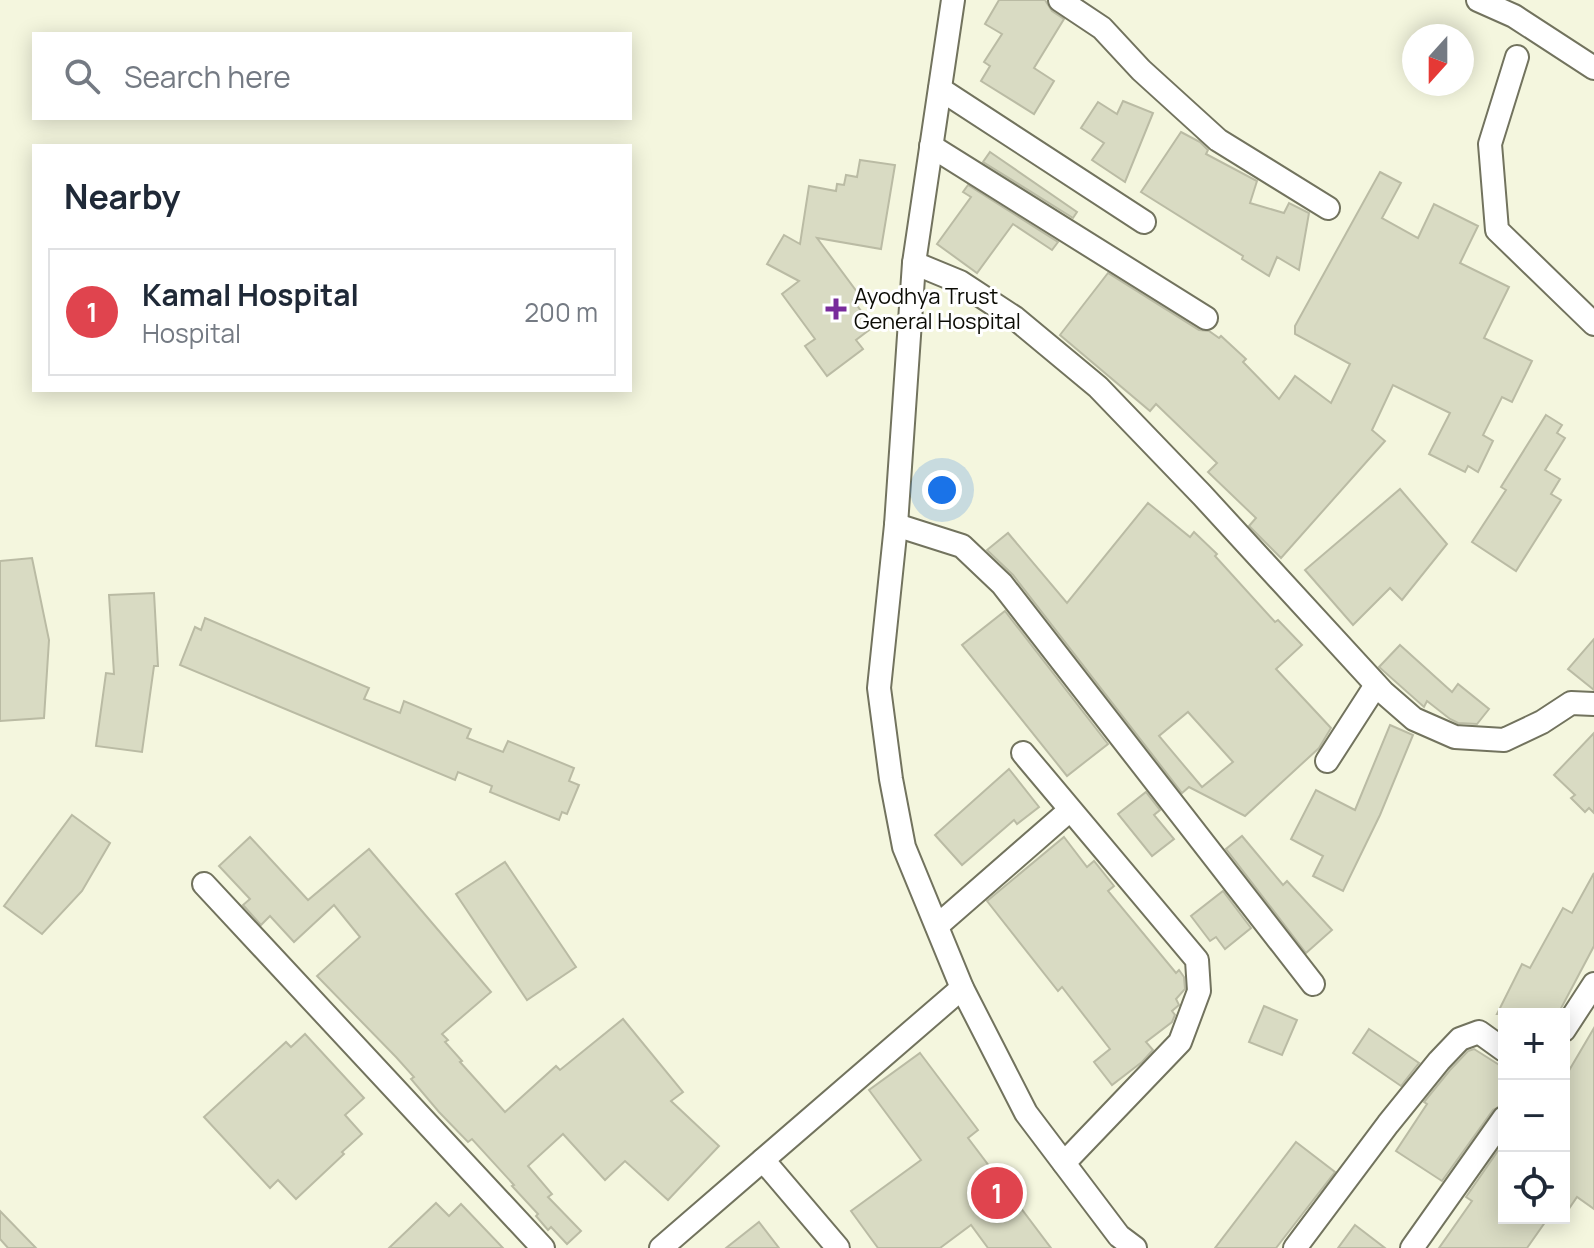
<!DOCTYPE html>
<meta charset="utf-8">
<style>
:root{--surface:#fff;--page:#f2f2f3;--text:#1f2937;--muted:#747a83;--line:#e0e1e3;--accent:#db2777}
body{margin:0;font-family:Manrope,sans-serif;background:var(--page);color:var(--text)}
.controls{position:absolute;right:24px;bottom:24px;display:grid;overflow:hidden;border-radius:0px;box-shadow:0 4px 20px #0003}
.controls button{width:72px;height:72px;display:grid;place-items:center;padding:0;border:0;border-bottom:2px solid var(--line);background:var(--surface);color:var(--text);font:40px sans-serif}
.compass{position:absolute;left:1402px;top:24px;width:72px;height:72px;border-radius:50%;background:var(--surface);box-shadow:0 4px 20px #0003;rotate:201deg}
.you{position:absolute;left:942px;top:490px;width:28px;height:28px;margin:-20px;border:6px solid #fff;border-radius:50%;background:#1a73e8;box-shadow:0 0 0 12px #1a73e833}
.badge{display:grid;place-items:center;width:52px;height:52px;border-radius:50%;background:var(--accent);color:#fff;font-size:26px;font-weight:700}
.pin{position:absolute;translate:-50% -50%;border:4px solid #fff;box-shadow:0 2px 8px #0006}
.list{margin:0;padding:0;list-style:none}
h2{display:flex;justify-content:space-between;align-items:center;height:104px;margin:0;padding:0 32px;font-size:34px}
h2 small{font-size:26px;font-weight:400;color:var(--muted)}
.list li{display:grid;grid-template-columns:52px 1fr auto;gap:24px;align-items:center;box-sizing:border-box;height:128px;margin:0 16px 16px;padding:0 16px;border:2px solid var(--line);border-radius:0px}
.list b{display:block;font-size:30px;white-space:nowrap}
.list p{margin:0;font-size:26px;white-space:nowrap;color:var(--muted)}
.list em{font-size:26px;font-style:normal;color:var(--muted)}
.icon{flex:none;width:44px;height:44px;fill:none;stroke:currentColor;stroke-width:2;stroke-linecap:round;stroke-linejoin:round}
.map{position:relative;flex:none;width:1594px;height:1248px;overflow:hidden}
.search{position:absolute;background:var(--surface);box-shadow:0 4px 20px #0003;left:32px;top:32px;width:600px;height:88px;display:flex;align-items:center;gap:20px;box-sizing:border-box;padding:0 28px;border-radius:0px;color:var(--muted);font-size:30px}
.panel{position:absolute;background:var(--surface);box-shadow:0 4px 20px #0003;left:32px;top:144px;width:600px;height:248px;border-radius:0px}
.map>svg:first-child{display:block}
</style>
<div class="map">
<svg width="1594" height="1248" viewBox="0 0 1594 1248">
<rect width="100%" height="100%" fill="#f4f6de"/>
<g fill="#d9dbc3" stroke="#babba4" stroke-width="2" fill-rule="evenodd">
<path d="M 999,0 L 1045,0 L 1052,11 L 1064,19 L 1034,68 L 1054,81 L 1034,114 L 981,81 L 990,66 L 984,62 L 1002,34 L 985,24 Z"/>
<path d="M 1123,101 L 1153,113 L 1125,182 L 1092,160 L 1104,143 L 1081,128 L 1098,102 L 1117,114 Z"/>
<path d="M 1181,132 L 1200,142 L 1208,150 L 1206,154 L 1257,181 L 1250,203 L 1284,213 L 1289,203 L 1309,213 L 1299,270 L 1277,257 L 1269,276 L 1242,259 L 1243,256 L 1141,192 Z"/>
<path d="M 990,152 L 1077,212 L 1073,218 L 983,162 Z"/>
<path d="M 860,160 L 895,165 L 881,249 L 817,238 L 860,296 L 853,300 L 873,327 L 856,340 L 863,349 L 827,376 L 805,346 L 815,339 L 782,294 L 799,281 L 767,264 L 784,235 L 800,244 L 809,186 L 836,191 L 837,184 L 844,185 L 846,175 L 857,177 Z"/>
<path d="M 1380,172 L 1401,183 L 1382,218 L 1418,238 L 1434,204 L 1478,226 L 1460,263 L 1509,287 L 1484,338 L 1532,361 L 1512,402 L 1502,397 L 1483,435 L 1493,441 L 1478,472 L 1468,466 L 1465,472 L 1429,454 L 1450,413 L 1393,385 L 1372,430 L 1385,441 L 1281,558 L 1249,526 L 1256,518 L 1208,472 L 1217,463 L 1156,404 L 1150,411 L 1060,335 L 1108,273 L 1199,330 L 1209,331 L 1219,338 L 1221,336 L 1246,359 L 1243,362 L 1279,399 L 1295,376 L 1331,403 L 1350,364 L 1295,334 L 1295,326 Z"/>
<path d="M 968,185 L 1058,242 L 1052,250 L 1013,224 L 977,273 L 937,244 L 971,197 L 963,192 Z"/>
<path d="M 1546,415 L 1562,425 L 1557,433 L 1565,438 L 1545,470 L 1560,479 L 1551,494 L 1561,500 L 1516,571 L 1472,542 L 1506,490 L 1501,487 Z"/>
<path d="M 1400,489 L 1447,544 L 1402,600 L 1390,588 L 1353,625 L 1305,570 Z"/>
<path d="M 1148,503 L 1190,537 L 1194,532 L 1217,554 L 1215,556 L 1275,622 L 1278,620 L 1302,645 L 1276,669 L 1331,728 L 1319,748 L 1245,816 L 1189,787 L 1182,793 L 1013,575 L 987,550 L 1008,533 L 1067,603 ZM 1188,712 L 1233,762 L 1202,787 L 1159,736 Z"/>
<path d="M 32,558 L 49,640 L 44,718 L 0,721 L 0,561 Z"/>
<path d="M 154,593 L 158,666 L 154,666 L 142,752 L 96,746 L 106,673 L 114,674 L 109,595 Z"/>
<path d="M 1005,611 L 1108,744 L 1067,776 L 962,645 Z"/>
<path d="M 205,618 L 369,688 L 364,699 L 400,713 L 404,701 L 471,729 L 467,738 L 503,752 L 508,741 L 574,768 L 569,781 L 579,785 L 567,814 L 562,812 L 559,820 L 490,792 L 492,786 L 458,772 L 455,780 L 180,665 L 195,627 L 201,630 Z"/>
<path d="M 1594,639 L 1594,690 L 1568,669 Z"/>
<path d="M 1400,645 L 1452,692 L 1458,684 L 1489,709 L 1477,724 L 1458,723 L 1450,719 L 1427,701 L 1424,707 L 1379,667 Z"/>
<path d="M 1390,725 L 1413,735 L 1380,815 L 1343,891 L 1313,876 L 1323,856 L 1291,839 L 1316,790 L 1355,810 Z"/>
<path d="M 1594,733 L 1594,813 L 1589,808 L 1585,812 L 1571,798 L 1575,795 L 1554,775 Z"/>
<path d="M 1009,769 L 1039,807 L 1017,824 L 1014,820 L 962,865 L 935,835 Z"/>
<path d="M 1146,792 L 1160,810 L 1154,815 L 1174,839 L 1152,856 L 1118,814 Z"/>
<path d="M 72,815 L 110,843 L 82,891 L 42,934 L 4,906 Z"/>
<path d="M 1242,836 L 1283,885 L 1287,881 L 1332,930 L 1306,953 L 1226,849 Z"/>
<path d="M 250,837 L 308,900 L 369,849 L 491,992 L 442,1034 L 448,1040 L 445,1042 L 462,1061 L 460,1062 L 505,1112 L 556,1066 L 560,1070 L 623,1019 L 683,1092 L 671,1101 L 719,1146 L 668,1200 L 625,1161 L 605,1180 L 563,1134 L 528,1166 L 552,1194 L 548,1197 L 581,1231 L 567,1244 L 551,1227 L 548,1230 L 536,1216 L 538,1214 L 512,1186 L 514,1185 L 472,1139 L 468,1142 L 439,1112 L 411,1079 L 414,1077 L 396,1057 L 317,976 L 360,937 L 334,905 L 294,942 L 270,916 L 261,925 L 243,905 L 250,899 L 219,866 Z"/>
<path d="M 1064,837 L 1087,867 L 1094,861 L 1114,886 L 1108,891 L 1176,973 L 1179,970 L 1184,977 L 1185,989 L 1176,999 L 1179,1005 L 1172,1011 L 1175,1015 L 1172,1022 L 1146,1042 L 1153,1050 L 1142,1062 L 1112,1085 L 1094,1062 L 1110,1049 L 1062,987 L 1058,991 L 987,901 Z"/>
<path d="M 505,862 L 576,967 L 527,1000 L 456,894 Z"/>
<path d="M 1594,873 L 1594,946 L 1558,1014 L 1497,1014 L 1522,964 L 1530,968 L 1563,908 L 1572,913 Z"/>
<path d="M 1223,891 L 1251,928 L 1225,949 L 1216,937 L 1210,941 L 1191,916 Z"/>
<path d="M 1264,1006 L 1297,1020 L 1282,1055 L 1249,1042 Z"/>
<path d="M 1594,1028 L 1594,1209 L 1577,1197 L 1564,1216 L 1564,1079 Z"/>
<path d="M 1369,1029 L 1419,1063 L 1401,1086 L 1353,1053 Z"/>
<path d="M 305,1034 L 364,1098 L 345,1115 L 362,1134 L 342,1152 L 344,1154 L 296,1199 L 278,1180 L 270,1188 L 204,1117 L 286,1042 L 291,1047 Z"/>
<path d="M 1474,1049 L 1504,1068 L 1504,1104 L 1493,1110 L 1442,1181 L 1396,1151 L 1427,1104 L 1424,1102 L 1450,1070 L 1468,1051 Z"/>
<path d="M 920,1053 L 978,1130 L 968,1138 L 1051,1248 L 988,1248 L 971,1225 L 940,1248 L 878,1248 L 851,1211 L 921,1160 L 869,1090 Z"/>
<path d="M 1296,1142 L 1335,1172 L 1276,1248 L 1215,1248 Z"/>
<path d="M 1504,1142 L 1504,1218 L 1548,1218 L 1527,1248 L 1439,1248 L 1472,1201 L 1466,1197 Z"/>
<path d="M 436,1203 L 449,1216 L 461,1204 L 503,1248 L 389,1248 Z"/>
<path d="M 0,1211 L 36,1248 L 8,1248 L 0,1239 Z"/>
<path d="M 759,1222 L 779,1248 L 726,1248 Z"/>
<path d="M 1355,1225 L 1385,1248 L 1338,1248 Z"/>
</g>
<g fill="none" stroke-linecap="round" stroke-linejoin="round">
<g stroke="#72735e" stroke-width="26">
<g id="street">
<path d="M 953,0 L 914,263 L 896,525 L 879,688 L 891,779 L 904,847 L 962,988 L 1026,1113 L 1119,1236 L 1135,1248"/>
<path d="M 1060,0 L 1102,28 L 1141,70 L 1218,140 L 1328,208"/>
<path d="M 1478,0 L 1514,16 L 1594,68"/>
<path d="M 1517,57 L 1490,144 L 1497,230 L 1594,324"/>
<path d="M 940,89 L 1144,222"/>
<path d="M 931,146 L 1206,318"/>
<path d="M 914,263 L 960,282 L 1015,318 L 1098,387 L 1202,495 L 1383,692 L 1414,719 L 1455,737 L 1504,740 L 1542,722 L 1571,703 L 1594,704"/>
<path d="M 896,525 L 962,546 L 1002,584 L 1313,984"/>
<path d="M 1023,753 L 1197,960 L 1199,991 L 1180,1042 L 1064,1163"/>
<path d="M 1327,761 L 1376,685"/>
<path d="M 204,884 L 543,1248"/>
<path d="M 937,926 L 1070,810"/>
<path d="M 1564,1030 L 1594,984"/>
<path d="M 763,1160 L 838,1248"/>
<path d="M 661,1248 L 962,988"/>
<path d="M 1295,1248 L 1388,1124 L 1439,1061 L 1460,1039 L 1479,1032 L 1504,1050"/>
<path d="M 1412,1248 L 1504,1118"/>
</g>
</g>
<use href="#street" stroke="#fff" stroke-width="22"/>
</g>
<path fill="#782a9b" stroke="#fff" stroke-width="3" d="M832 297h8v8h8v8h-8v8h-8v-8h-8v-8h8z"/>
<g text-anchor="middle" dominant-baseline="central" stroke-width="6" stroke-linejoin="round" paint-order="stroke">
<g font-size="22" fill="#0c0c05" stroke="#fff" text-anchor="start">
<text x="854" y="296">Ayodhya Trust<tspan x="854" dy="25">General Hospital</tspan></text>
</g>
</g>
</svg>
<div class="controls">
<button>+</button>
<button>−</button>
<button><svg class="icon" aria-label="locate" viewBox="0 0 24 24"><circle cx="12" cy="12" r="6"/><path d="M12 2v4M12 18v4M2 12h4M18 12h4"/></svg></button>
</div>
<svg class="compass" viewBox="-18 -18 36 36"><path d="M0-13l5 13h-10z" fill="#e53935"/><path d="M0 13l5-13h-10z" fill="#747a83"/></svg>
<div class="you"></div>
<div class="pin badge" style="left:997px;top:1193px;background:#e0444e">1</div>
<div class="search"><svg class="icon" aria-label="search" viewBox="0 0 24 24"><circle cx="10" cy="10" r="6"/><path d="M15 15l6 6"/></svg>Search here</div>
<section class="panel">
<h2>Nearby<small></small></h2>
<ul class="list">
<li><span class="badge" style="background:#e0444e">1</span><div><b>Kamal Hospital</b><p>Hospital</p></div><em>200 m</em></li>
</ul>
</section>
</div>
